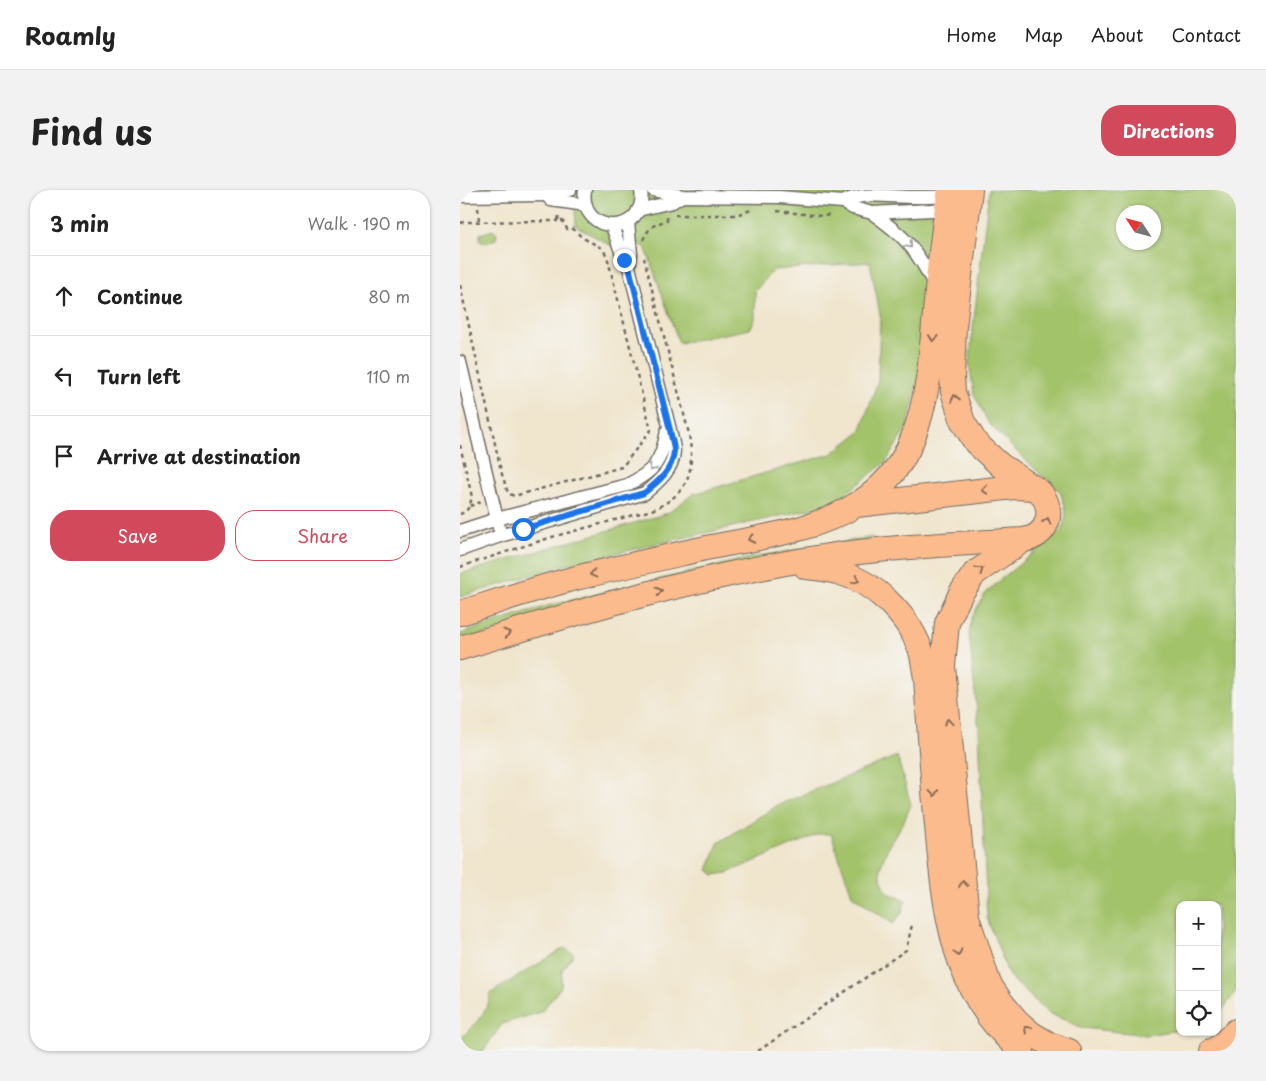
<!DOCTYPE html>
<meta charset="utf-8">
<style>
:root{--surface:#fff;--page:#f2f2f2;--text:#222;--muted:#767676;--line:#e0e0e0;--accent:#d1495b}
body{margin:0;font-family:"Playpen Sans",sans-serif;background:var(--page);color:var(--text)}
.controls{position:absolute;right:15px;bottom:15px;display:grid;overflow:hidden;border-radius:10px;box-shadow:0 1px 4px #0004}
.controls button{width:45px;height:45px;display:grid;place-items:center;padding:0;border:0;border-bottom:1px solid var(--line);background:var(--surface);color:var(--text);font:25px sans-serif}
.compass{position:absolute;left:656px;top:15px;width:45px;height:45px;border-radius:50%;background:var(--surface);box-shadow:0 1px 4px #0004;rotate:306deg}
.stop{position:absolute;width:15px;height:15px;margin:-11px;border:4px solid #1a73e8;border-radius:50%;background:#fff}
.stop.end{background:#1a73e8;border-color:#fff;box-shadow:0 1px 5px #0008}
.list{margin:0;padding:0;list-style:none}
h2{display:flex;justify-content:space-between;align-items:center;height:65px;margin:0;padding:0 20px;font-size:21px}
h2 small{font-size:16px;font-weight:400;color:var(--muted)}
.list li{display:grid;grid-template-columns:32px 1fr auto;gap:15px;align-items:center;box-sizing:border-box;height:80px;padding:0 20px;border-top:1px solid var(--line)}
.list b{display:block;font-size:19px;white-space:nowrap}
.list em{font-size:16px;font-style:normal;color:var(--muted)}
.actions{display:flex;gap:10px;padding:15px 20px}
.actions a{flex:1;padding:11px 0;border:1px solid var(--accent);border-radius:20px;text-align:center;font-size:18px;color:var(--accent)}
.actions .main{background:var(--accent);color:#fff}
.icon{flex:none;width:28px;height:28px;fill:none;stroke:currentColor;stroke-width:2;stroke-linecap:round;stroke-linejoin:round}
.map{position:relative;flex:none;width:776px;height:861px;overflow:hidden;border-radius:20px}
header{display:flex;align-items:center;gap:30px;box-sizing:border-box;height:70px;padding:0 25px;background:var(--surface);border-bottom:1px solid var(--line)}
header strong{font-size:24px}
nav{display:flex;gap:28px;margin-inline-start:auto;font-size:18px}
.intro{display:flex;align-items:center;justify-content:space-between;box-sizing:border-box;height:120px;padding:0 30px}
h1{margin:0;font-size:35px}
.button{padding:12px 22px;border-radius:20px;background:var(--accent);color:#fff;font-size:18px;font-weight:700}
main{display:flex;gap:30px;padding:0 30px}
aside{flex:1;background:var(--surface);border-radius:20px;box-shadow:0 1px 4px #0004}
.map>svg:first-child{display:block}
</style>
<header>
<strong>Roamly</strong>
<nav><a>Home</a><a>Map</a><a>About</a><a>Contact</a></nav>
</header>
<div class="intro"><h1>Find us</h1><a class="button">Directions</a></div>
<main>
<aside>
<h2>3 min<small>Walk · 190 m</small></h2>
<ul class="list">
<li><svg class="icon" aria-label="ahead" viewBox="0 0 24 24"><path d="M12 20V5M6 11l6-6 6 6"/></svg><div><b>Continue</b></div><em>80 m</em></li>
<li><svg class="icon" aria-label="left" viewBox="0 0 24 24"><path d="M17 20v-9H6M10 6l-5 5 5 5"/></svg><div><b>Turn left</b></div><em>110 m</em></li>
<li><svg class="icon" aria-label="arrive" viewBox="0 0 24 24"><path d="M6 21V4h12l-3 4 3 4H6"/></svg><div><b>Arrive at destination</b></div></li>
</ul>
<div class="actions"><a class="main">Save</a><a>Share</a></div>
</aside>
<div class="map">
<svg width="776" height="861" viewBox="0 0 776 861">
<rect width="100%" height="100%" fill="#f6f6f2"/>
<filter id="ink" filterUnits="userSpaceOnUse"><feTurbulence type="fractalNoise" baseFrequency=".02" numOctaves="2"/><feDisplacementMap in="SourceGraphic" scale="10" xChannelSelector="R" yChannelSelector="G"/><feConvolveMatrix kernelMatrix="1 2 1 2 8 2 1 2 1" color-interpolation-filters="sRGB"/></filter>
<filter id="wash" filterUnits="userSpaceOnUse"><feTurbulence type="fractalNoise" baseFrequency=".0096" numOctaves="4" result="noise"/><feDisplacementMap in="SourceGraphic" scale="20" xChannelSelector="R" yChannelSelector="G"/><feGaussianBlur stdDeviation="1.12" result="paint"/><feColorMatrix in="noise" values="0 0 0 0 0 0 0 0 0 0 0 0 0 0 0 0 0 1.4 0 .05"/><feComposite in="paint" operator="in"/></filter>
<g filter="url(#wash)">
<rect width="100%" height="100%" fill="#f0e5cd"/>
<g fill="#a3c36b" stroke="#67774b" fill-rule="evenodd">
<path d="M 114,0 L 476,0 L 465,97 L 459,189 L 447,237 L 426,272 L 373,314 L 109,374 L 0,407 L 0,384 L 208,323 L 233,304 L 371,264 L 400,242 L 418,191 L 420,125 L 410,72 L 313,80 L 295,101 L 295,129 L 290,139 L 219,153 L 185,56 L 150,55 L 116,36 Z"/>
<path d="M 529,0 L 776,0 L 776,801 L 762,821 L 757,823 L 757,715 L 720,715 L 719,840 L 686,845 L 623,838 L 588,823 L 549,786 L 527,728 L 519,541 L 509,444 L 512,427 L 524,405 L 541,389 L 593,348 L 601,340 L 606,327 L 605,316 L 600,302 L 590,291 L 581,285 L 529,234 L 514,204 L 509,173 ZM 694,22 L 694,52 L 664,52 L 664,22 Z"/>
<path d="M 33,40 L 37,43 L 36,49 L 26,53 L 20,50 L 20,44 Z"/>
<path d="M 412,347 L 412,353 L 0,450 L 0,444 L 91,415 L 293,367 Z"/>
<path d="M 437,566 L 451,615 L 443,633 L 428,657 L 420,679 L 422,691 L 428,703 L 446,710 L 441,724 L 433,734 L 392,705 L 371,644 L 359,644 L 267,683 L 254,685 L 248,680 L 258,653 L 318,615 Z"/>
<path d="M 104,758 L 114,764 L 102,780 L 101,797 L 81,822 L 42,834 L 23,861 L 0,861 L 0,849 C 15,834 27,824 31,803 Z"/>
</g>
</g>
<g filter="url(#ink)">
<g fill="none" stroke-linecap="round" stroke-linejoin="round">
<g stroke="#706c64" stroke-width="15">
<g id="street">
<path d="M 125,0 C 118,47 188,47 181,0"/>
<path d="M 193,0 L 222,6 L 319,7 L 383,12 L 393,18 L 412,23 L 492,19"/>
<path d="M 86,5 L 91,10 L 126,15"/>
<path d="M 0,6 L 86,5 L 92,2 L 110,0"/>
<path d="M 383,12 C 404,1 430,7 453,7 C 466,7 479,7 492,6"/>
<path d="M 178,20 L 212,12 L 222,6"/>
<path d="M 412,23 C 423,31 434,39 444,49 C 457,62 466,79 475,96"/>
<path d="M 168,32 L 171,64 L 169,77"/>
<path d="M 0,172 L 39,338"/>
<path d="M 0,341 L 37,329 L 167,295 C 195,281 201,272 207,241"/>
<path d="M 0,360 L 40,346 L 185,303 C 198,292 213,280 214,261 C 214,254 211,247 210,240 L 169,77 L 164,70 L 152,36"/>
</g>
</g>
<g stroke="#706c64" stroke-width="26">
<g id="highway">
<path d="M 396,315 L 554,297 L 574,298"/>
<path d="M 562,351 L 515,383 L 501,403 L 487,433 L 483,476 L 507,727 L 529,794 L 542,813 L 557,831 L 572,844 L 589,854 L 609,861"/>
<path d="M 346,377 C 357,378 367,379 377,382 C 413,391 446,423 460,458 C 463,467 464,478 466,488 C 469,534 472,579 476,625 C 484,710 489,804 562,861"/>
<path d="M 0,423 C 38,411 77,398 116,388 C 156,378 197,369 237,360 C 290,348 349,344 396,315 C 421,300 442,276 452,250 C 471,204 472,150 477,101 C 480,68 484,33 490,0"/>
<path d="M 0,458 C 117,422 234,387 356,368 C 424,357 494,354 563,350 C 588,347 596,321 580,302 L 540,275 L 516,253 L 503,232 L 493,202 L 492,187 L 494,137 L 510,0"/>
<path d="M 751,861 L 756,860 L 776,841"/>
</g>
</g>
<g stroke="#706c64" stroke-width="2.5" stroke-dasharray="4 4" stroke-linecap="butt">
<path d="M 18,18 L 19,32"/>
<path d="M 317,21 L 362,26 L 371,25"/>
<path d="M 215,25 L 276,25 L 291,20"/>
<path d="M 0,33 L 4,32 L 98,31"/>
<path d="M 183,50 C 188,39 194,33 207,31 L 207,25"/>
<path d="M 0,95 L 41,281 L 48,303 L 54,306 L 162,277 L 191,240 L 147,66 C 140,54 136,56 125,49 C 120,46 116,42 112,38 L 107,39 L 103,31 L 98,31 L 99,24"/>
<path d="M 0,255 L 12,307 C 10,315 9,321 0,324"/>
<path d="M 10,316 L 21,312"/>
<path d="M 0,377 L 92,347 L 192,320 C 229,304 235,282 229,244 L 184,68"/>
<path d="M 298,861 L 446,760 L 452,735"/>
</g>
<use href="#street" stroke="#fff" stroke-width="12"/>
<use href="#highway" stroke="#fbbb8d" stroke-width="24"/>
</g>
<defs><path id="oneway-chevron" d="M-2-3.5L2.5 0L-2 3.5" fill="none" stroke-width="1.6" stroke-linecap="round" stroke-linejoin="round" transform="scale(1.25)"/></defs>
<g stroke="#a0a0a0">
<use href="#oneway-chevron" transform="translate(449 55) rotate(50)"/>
<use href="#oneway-chevron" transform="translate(192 278) rotate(130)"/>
</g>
<g stroke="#896c57">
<use href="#oneway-chevron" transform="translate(473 148) rotate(96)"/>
<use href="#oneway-chevron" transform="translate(495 208) rotate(-104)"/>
<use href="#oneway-chevron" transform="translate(525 300) rotate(173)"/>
<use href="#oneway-chevron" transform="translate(587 331) rotate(-73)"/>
<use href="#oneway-chevron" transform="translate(291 349) rotate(168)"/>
<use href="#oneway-chevron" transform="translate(520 380) rotate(-37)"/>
<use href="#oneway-chevron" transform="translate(133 384) rotate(167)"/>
<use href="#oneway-chevron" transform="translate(396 390) rotate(26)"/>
<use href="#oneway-chevron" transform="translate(199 401) rotate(-14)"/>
<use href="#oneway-chevron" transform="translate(47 443) rotate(-17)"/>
<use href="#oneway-chevron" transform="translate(488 532) rotate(-95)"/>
<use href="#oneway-chevron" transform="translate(474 603) rotate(85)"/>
<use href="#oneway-chevron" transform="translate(503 694) rotate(-97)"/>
<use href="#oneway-chevron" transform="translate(498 763) rotate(72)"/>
<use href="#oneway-chevron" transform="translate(567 839) rotate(-139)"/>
</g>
</g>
<g fill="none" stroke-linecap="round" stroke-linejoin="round" filter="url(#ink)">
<path stroke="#1a73e8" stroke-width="6" d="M 63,339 L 184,303 C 198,292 213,280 214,261 C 214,254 211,247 210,240 L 169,77 L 164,70"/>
</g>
</svg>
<div class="controls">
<button>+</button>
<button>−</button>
<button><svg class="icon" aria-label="locate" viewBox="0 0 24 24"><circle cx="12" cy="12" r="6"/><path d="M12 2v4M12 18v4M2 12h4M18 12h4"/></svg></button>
</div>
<svg class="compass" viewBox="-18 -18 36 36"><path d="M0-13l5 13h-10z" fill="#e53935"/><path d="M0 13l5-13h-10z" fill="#767676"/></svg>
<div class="stop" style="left:63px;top:339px"></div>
<div class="stop end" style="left:164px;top:70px"></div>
</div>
</main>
